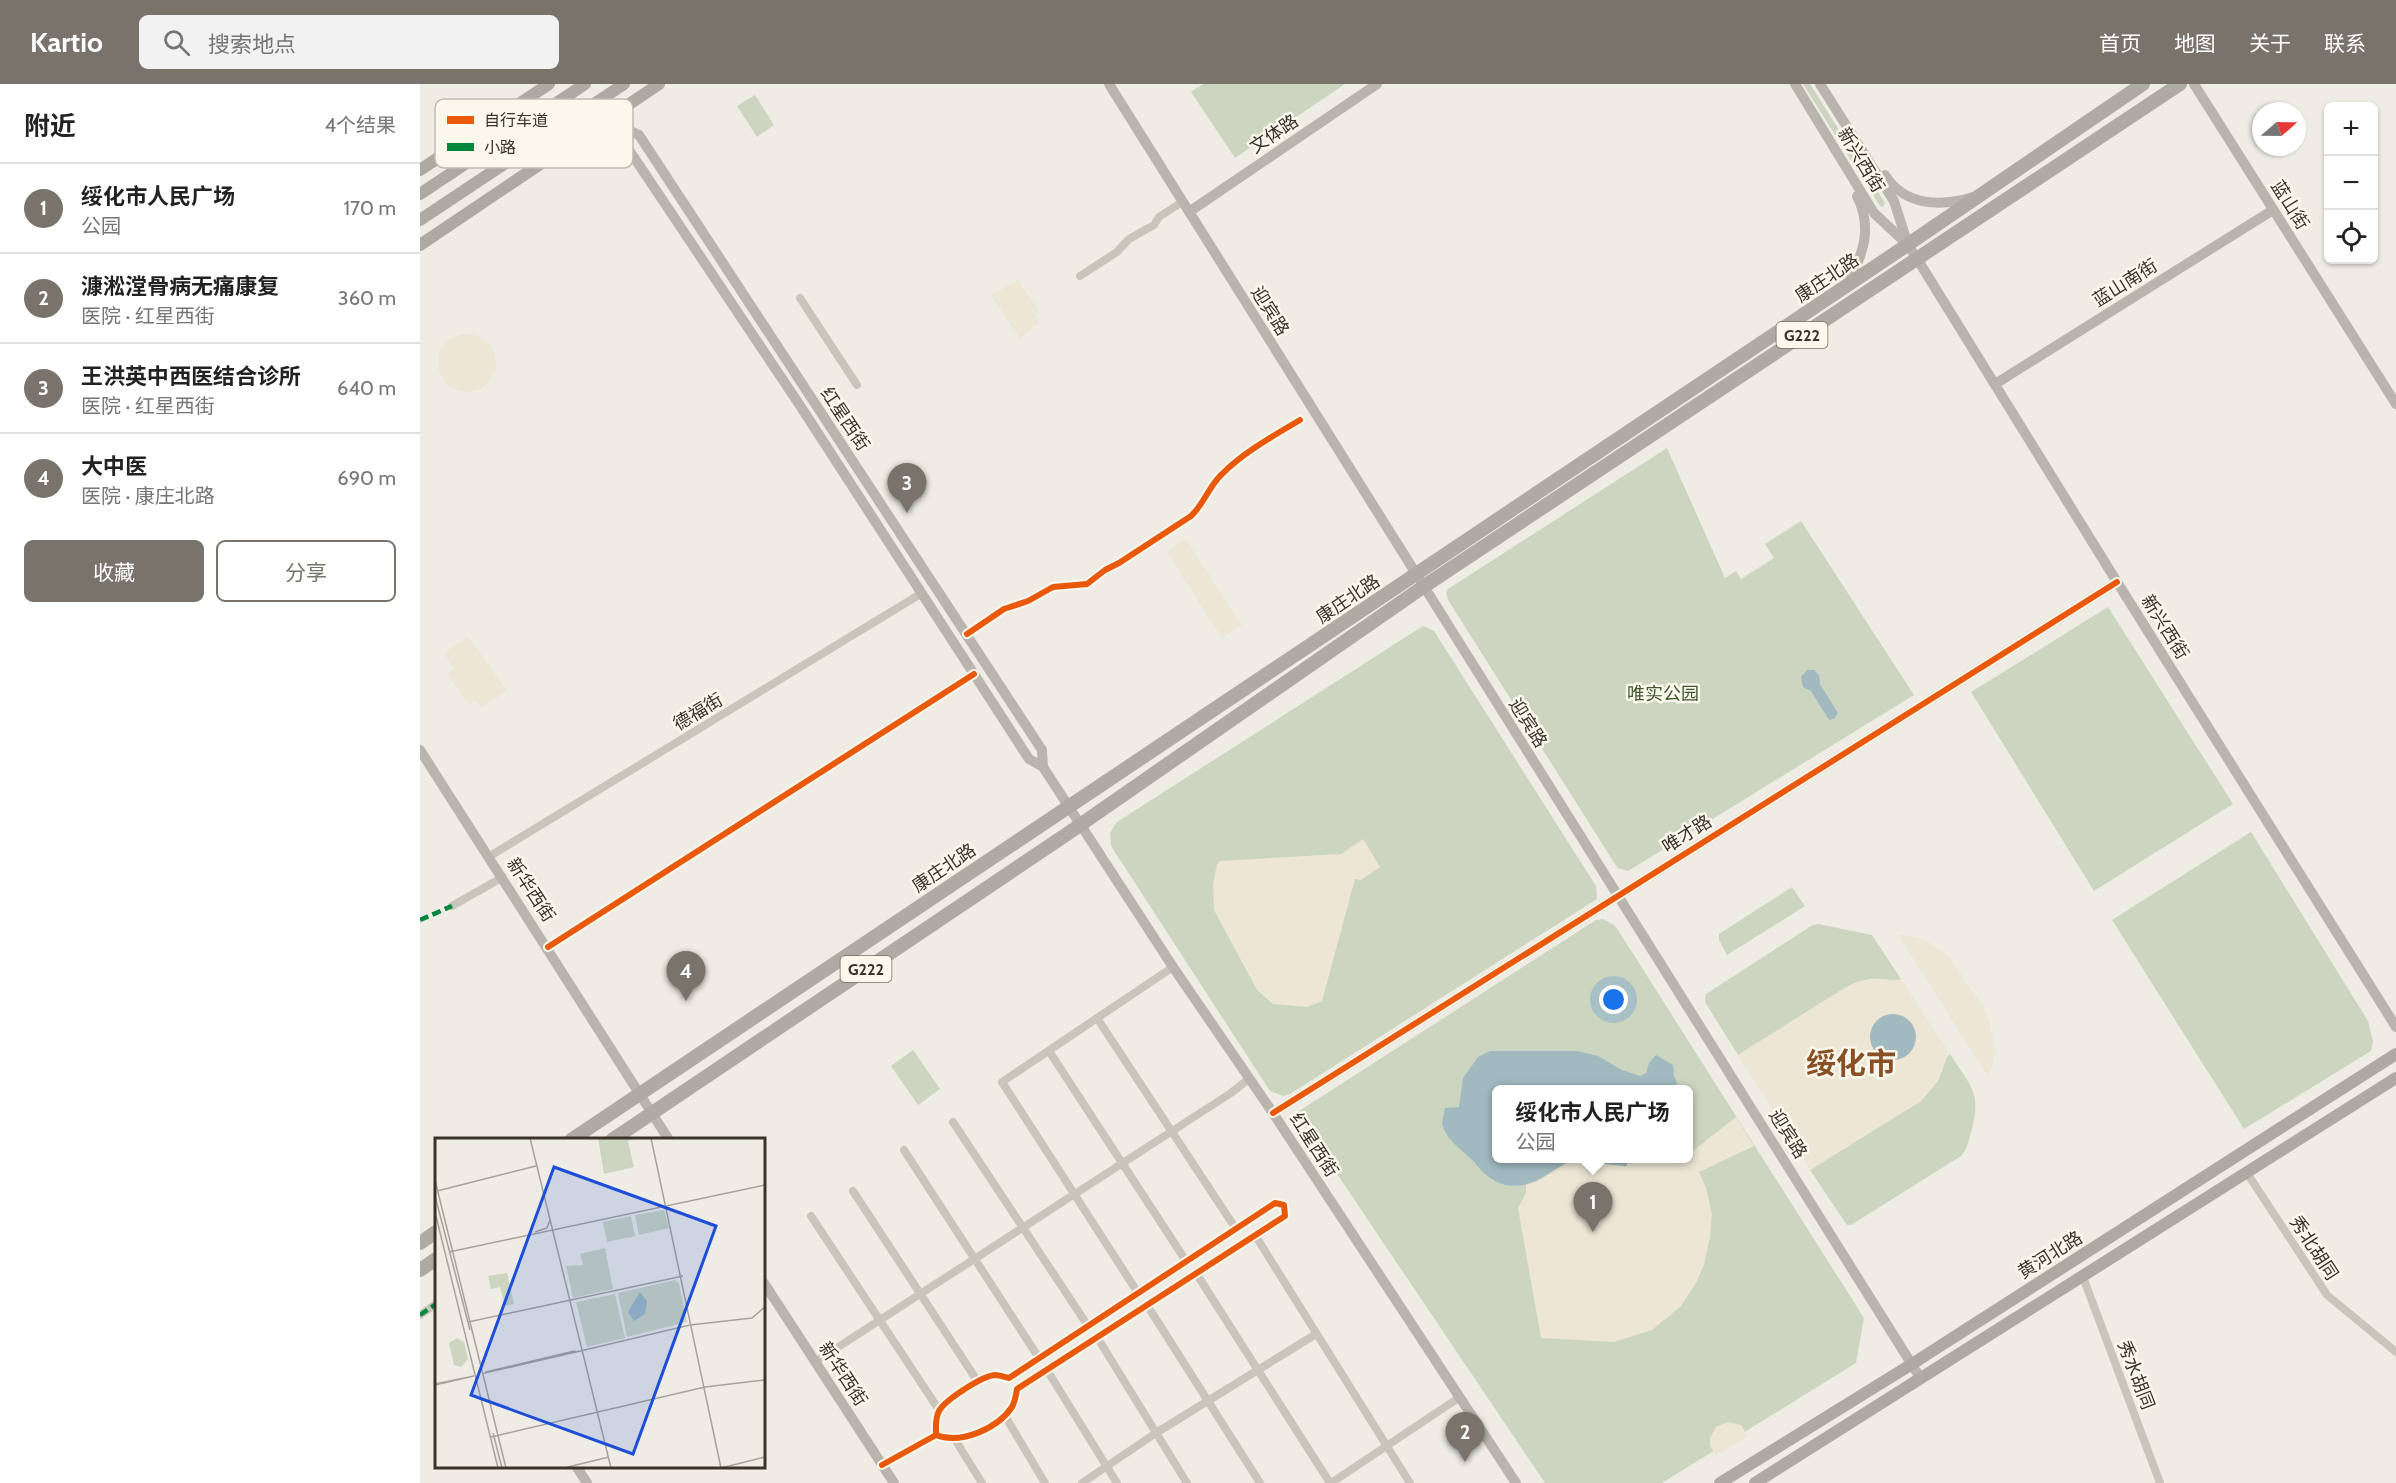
<!DOCTYPE html>
<html lang="zh">
<meta charset="utf-8">
<style>
:root{--surface:#fff;--page:#f2f2f2;--text:#222;--muted:#767676;--line:#e0e0e0;--accent:#79736c}
body{margin:0;font-family:Cabin,"Noto Sans SC",sans-serif;background:var(--page);color:var(--text)}
.controls{position:absolute;right:18px;top:18px;display:grid;overflow:hidden;border-radius:9px;box-shadow:0 2px 4px #0004}
.controls button{width:54px;height:54px;display:grid;place-items:center;padding:0;border:0;border-bottom:2px solid var(--line);background:var(--surface);color:var(--text);font:30px sans-serif}
.compass{position:absolute;left:1832px;top:18px;width:54px;height:54px;border-radius:50%;background:var(--surface);box-shadow:0 2px 4px #0004;rotate:70deg}
.you{position:absolute;left:1194px;top:916px;width:21px;height:21px;margin:-15px;border:4px solid #fff;border-radius:50%;background:#1a73e8;box-shadow:0 0 0 9px #1a73e833}
.badge{display:grid;place-items:center;width:39px;height:39px;border-radius:50%;background:var(--accent);color:#fff;font-size:20px;font-weight:700}
.pin{position:absolute;translate:-50% -50px;filter:drop-shadow(0 2px 3px #0008)}
.pin::after{content:'';position:absolute;top:32px;width:21px;height:18px;background:inherit;clip-path:polygon(0 0,100% 0,50% 100%)}
.popup{position:absolute;left:1072px;top:1001px;width:201px;height:78px;box-sizing:border-box;display:grid;place-content:center;border-radius:9px;background:var(--surface);filter:drop-shadow(0 2px 4px #0005);font-size:20px;white-space:nowrap;color:var(--muted)}
.popup b{font-size:22px;color:var(--text)}
.popup::after{content:'';position:absolute;left:50%;top:100%;margin-left:-12px;border:12px solid transparent;border-top-color:var(--surface)}
.list{margin:0;padding:0;list-style:none}
h2{display:flex;justify-content:space-between;align-items:center;height:78px;margin:0;padding:0 24px;font-size:26px}
h2 small{font-size:20px;font-weight:400;color:var(--muted)}
.list li{display:grid;grid-template-columns:39px 1fr auto;gap:18px;align-items:center;box-sizing:border-box;height:90px;padding:0 24px;border-top:2px solid var(--line)}
.list b{display:block;font-size:22px;white-space:nowrap}
.list p{margin:0;font-size:20px;white-space:nowrap;color:var(--muted)}
.list em{font-size:20px;font-style:normal;color:var(--muted)}
.actions{display:flex;gap:12px;padding:18px 24px}
.actions a{flex:1;padding:14px 0;border:2px solid var(--accent);border-radius:9px;text-align:center;font-size:21px;color:var(--accent)}
.actions .main{background:var(--accent);color:#fff}
.icon{flex:none;width:33px;height:33px;fill:none;stroke:currentColor;stroke-width:2;stroke-linecap:round;stroke-linejoin:round}
.map{position:relative;flex:none;width:1976px;height:1399px;overflow:hidden}
header{display:flex;align-items:center;gap:36px;box-sizing:border-box;height:84px;padding:0 30px;background:var(--accent);color:#fff}
header strong{font-size:28px}
nav{display:flex;gap:33px;margin-inline-start:auto;font-size:21px}
.search{width:420px;height:54px;background:var(--page);display:flex;align-items:center;gap:15px;box-sizing:border-box;padding:0 21px;border-radius:9px;color:var(--muted);font-size:22px}
main{display:flex}
aside{flex:1;background:var(--surface)}
.map>svg:first-child{display:block}
</style>
<header>
<strong>Kartio</strong>
<div class="search"><svg class="icon" aria-label="search" viewBox="0 0 24 24"><circle cx="10" cy="10" r="6"/><path d="M15 15l6 6"/></svg>搜索地点</div>
<nav><a>首页</a><a>地图</a><a>关于</a><a>联系</a></nav>
</header>
<main>
<aside>
<h2>附近<small>4个结果</small></h2>
<ul class="list">
<li><span class="badge">1</span><div><b>绥化市人民广场</b><p>公园</p></div><em>170 m</em></li>
<li><span class="badge">2</span><div><b>漮淞漟骨病无痛康复</b><p>医院 · 红星西街</p></div><em>360 m</em></li>
<li><span class="badge">3</span><div><b>王洪英中西医结合诊所</b><p>医院 · 红星西街</p></div><em>640 m</em></li>
<li><span class="badge">4</span><div><b>大中医</b><p>医院 · 康庄北路</p></div><em>690 m</em></li>
</ul>
<div class="actions"><a class="main">收藏</a><a>分享</a></div>
</aside>
<div class="map">
<svg width="1976" height="1399" viewBox="0 0 1976 1399">
<rect width="100%" height="100%" fill="#efece5"/>
<g fill="#ccd5bf" fill-rule="evenodd">
<path d="M 783,0 L 925,0 L 815,74 L 771,8 Z"/>
<path d="M 1383,0 L 1390,0 L 1465,119 L 1463,123 L 1460,122 Z"/>
<path d="M 335,11 L 354,41 L 337,53 L 317,22 Z"/>
<path d="M 1247,364 L 1305,494 L 1316,487 L 1321,495 L 1354,474 L 1345,460 L 1381,437 L 1494,611 L 1208,787 L 1198,784 L 1195,780 L 1028,516 L 1026,509 L 1028,505 Z"/>
<path d="M 1688,523 L 1813,720 L 1674,807 L 1551,608 Z"/>
<path d="M 1003,542 L 1014,547 L 1176,802 L 1177,815 L 870,1010 L 863,1012 L 850,1007 L 691,762 L 690,749 L 697,738 Z"/>
<path d="M 1831,748 L 1948,937 L 1953,958 L 1951,967 L 1824,1045 L 1692,836 Z"/>
<path d="M 1372,803 L 1385,822 L 1307,871 L 1299,856 L 1299,850 Z"/>
<path d="M 1183,835 L 1194,841 L 1198,846 L 1444,1234 L 1436,1279 L 1242,1399 L 1125,1399 L 876,1029 L 1176,836 ZM 1077,1006 L 1269,1006 L 1269,1074 L 1077,1074 Z"/>
<path d="M 1398,840 L 1452,851 L 1481,895 C 1474,898 1468,895 1461,895 C 1449,894 1439,897 1428,902 L 1318,971 L 1285,918 L 1286,910 L 1391,842 Z"/>
<path d="M 493,966 L 520,1005 L 498,1021 L 471,982 Z"/>
<path d="M 1530,970 C 1549,1000 1562,1008 1552,1045 C 1549,1055 1548,1064 1541,1072 L 1431,1141 L 1427,1141 L 1390,1086 L 1501,1017 L 1518,997 L 1527,972 Z"/>
</g>
<g fill="#ede6d5">
<path d="M 598,196 L 620,228 L 616,231 L 619,239 L 600,254 L 571,211 Z"/>
<circle cx="47" cy="279" r="29"/>
<path d="M 762,456 L 767,457 L 822,541 L 802,554 L 748,470 L 751,464 Z"/>
<path d="M 48,552 L 87,607 L 62,623 L 56,616 L 49,621 L 27,590 L 34,584 L 24,569 Z"/>
<path d="M 943,755 L 960,783 L 941,796 L 935,795 L 902,917 L 887,923 L 853,920 L 837,906 L 794,826 L 793,800 L 797,780 L 800,777 L 921,770 Z"/>
<path d="M 1479,850 L 1505,856 L 1528,872 L 1563,922 L 1569,936 L 1575,965 L 1574,977 L 1568,993 L 1479,852 Z"/>
<path d="M 1463,895 L 1477,897 L 1481,895 L 1530,970 L 1527,973 L 1518,997 L 1501,1017 L 1390,1086 L 1318,971 L 1428,902 L 1444,896 Z"/>
<path d="M 1316,1033 L 1334,1062 L 1279,1088 L 1286,1104 L 1292,1130 L 1290,1153 L 1284,1181 L 1276,1199 L 1261,1222 L 1232,1246 L 1194,1258 L 1121,1254 L 1098,1124 L 1106,1109 L 1106,1101 L 1118,1097 L 1153,1075 L 1170,1075 L 1174,1078 L 1187,1079 L 1208,1077 L 1208,1075 L 1269,1074 L 1269,1070 Z"/>
<path d="M 1308,1338 L 1321,1341 L 1328,1352 L 1296,1372 L 1290,1361 L 1290,1354 L 1296,1343 Z"/>
</g>
<g fill="#a1bac0">
<path d="M 1387,586 L 1394,586 L 1399,591 L 1400,600 L 1418,629 L 1414,635 L 1409,636 L 1391,607 L 1383,603 L 1381,593 Z"/>
<circle cx="1473" cy="953" r="23"/>
<path d="M 1070,967 L 1157,967 L 1178,972 L 1202,986 L 1220,992 L 1226,989 L 1229,979 L 1236,971 L 1253,981 L 1254,992 L 1257,999 L 1253,1006 L 1077,1006 L 1077,1074 L 1153,1075 C 1124,1091 1097,1118 1064,1089 C 1059,1085 1056,1079 1051,1075 C 1040,1064 1026,1056 1022,1039 L 1025,1024 L 1039,1023 L 1043,994 L 1058,973 Z"/>
<path d="M 1170,1075 L 1208,1075 L 1207,1082 L 1204,1082 L 1177,1079 Z"/>
</g>
<g fill="none" stroke-linecap="round" stroke-linejoin="round">
<g stroke="#c9c5bd" stroke-width="8">
<path d="M 660,192 L 697,168 L 709,155 L 734,141 L 739,133 L 762,118"/>
<path d="M 380,214 L 437,301"/>
<path d="M 547,550 L 584,525 L 608,517 L 633,503 L 667,500 L 685,486 L 699,479 L 771,432 C 784,420 789,402 802,390 C 824,368 853,352 880,336"/>
<path d="M 70,772 L 502,509"/>
<path d="M 32,822 L 83,793"/>
<path d="M 128,863 L 554,590"/>
<path d="M 677,934 L 816,1145"/>
<path d="M 629,967 L 766,1177"/>
<path d="M 533,1038 L 668,1242"/>
<path d="M 484,1066 L 619,1274"/>
<path d="M 1827,1089 L 1907,1211 L 1976,1268"/>
<path d="M 433,1107 L 558,1298"/>
<path d="M 391,1132 L 519,1326"/>
<path d="M 835,1151 L 990,1399"/>
<path d="M 776,1189 L 910,1399"/>
<path d="M 1663,1193 L 1740,1399"/>
<path d="M 718,1209 L 582,998 L 753,883"/>
<path d="M 727,1221 L 840,1399"/>
<path d="M 0,1231 L 16,1220"/>
<path d="M 677,1253 L 767,1399"/>
<path d="M 395,1278 L 811,1009 L 830,994"/>
<path d="M 627,1286 L 697,1399"/>
<path d="M 585,1332 L 625,1399"/>
<path d="M 534,1354 L 562,1399"/>
<path d="M 462,1381 L 516,1351 C 541,1361 578,1344 592,1323 C 595,1318 596,1311 597,1305 L 865,1132 L 864,1121 L 855,1119 L 589,1294 C 584,1293 579,1291 575,1291 C 562,1292 525,1316 519,1327 C 515,1334 516,1343 516,1351"/>
<path d="M 662,1399 L 736,1349 L 896,1250"/>
<path d="M 911,1399 L 1040,1313"/>
</g>
<g stroke="#b9b5ae" stroke-width="10">
<path d="M 689,0 L 1501,1295"/>
<path d="M 1375,0 L 1454,129 L 1488,161 L 1496,173 L 1697,498 L 1976,943"/>
<path d="M 1400,0 L 1474,117 L 1488,161"/>
<path d="M 1774,0 L 1976,320"/>
<path d="M 184,14 L 204,44"/>
<path d="M 204,44 L 219,51 L 622,666 L 623,683 L 609,675 L 379,320 L 205,60 Z"/>
<path d="M 1465,91 C 1484,122 1521,123 1553,113"/>
<path d="M 769,128 L 957,0"/>
<path d="M 1428,200 C 1443,170 1453,144 1437,112"/>
<path d="M 1575,300 L 1853,126"/>
<path d="M 0,666 L 249,1056"/>
<path d="M 623,683 L 753,883 L 853,1029 L 1096,1399"/>
<path d="M 853,1029 L 1697,498"/>
<path d="M 344,1199 L 474,1399"/>
<path d="M 156,1382 L 167,1399"/>
</g>
<g stroke="#aea9a2" stroke-width="12">
<path d="M 0,86 L 129,0"/>
<path d="M 0,110 L 165,0"/>
<path d="M 0,136 L 204,0"/>
<path d="M 0,161 L 239,0"/>
<path d="M 1300,1399 L 1492,1280 L 1976,970"/>
<path d="M 1335,1399 L 1976,994"/>
</g>
<g stroke="#aeaba4" stroke-width="14">
<path d="M 151,1056 L 1468,174 L 1723,0"/>
<path d="M 192,1056 L 647,750 L 1003,503 L 1760,0"/>
<path d="M 0,1159 L 16,1148"/>
<path d="M 0,1186 L 16,1175"/>
</g>
<g stroke="#00873e" stroke-width="4.5" stroke-dasharray="9 4.5" stroke-linecap="butt">
<path d="M 0,836 L 32,822"/>
<path d="M 0,1231 L 16,1220"/>
</g>
<g stroke="#faf7ed" stroke-width="10">
<g id="cycleway">
<path d="M 547,550 L 584,525 L 608,517 L 633,503 L 667,500 L 685,486 L 699,479 L 771,432 C 784,420 789,402 802,390 C 824,368 853,352 880,336"/>
<path d="M 128,863 L 554,590"/>
<path d="M 853,1029 L 1697,498"/>
<path d="M 462,1381 L 516,1351 C 541,1361 578,1344 592,1323 C 595,1318 596,1311 597,1305 L 865,1132 L 864,1121 L 855,1119 L 589,1294 C 584,1293 579,1291 575,1291 C 562,1292 525,1316 519,1327 C 515,1334 516,1343 516,1351"/>
</g>
</g>
<use href="#cycleway" stroke="#e8590c" stroke-width="6"/>
</g>
<g text-anchor="middle" dominant-baseline="central" stroke-width="5" stroke-linejoin="round" paint-order="stroke">
<g fill="#faf7ed" stroke="#746d65" stroke-width="1.5">
<rect x="1356.5" y="238" width="51" height="26" rx="4.5"/>
<rect x="420.5" y="872" width="51" height="26" rx="4.5"/>
</g>
<g font-size="16" font-weight="bold" fill="#3a322b">
<text x="1382" y="251">G222</text>
<text x="446" y="885">G222</text>
</g>
<g font-size="18" fill="#3a322b" stroke="#faf7ed">
<text transform="translate(854 50) rotate(-34)">文体路</text>
<text transform="translate(1441 76) rotate(59)">新兴西街</text>
<text transform="translate(1870 121) rotate(58)">蓝山街</text>
<text transform="translate(1407 194) rotate(-34)">康庄北路</text>
<text transform="translate(1705 199) rotate(-32)">蓝山南街</text>
<text transform="translate(850 227) rotate(58)">迎宾路</text>
<text transform="translate(425 335) rotate(56)">红星西街</text>
<text transform="translate(928 515) rotate(-34)">康庄北路</text>
<text transform="translate(1745 543) rotate(58)">新兴西街</text>
<text transform="translate(278 628) rotate(-31)">德福街</text>
<text transform="translate(1108 639) rotate(58)">迎宾路</text>
<text transform="translate(1267 750) rotate(-32)">唯才路</text>
<text transform="translate(524 784) rotate(-34)">康庄北路</text>
<text transform="translate(111 806) rotate(57)">新华西街</text>
<text transform="translate(1368 1050) rotate(58)">迎宾路</text>
<text transform="translate(894 1061) rotate(57)">红星西街</text>
<text transform="translate(1894 1164) rotate(57)">秀北胡同</text>
<text transform="translate(1630 1171) rotate(-32)">黄河北路</text>
<text transform="translate(423 1290) rotate(57)">新华西街</text>
<text transform="translate(1716 1291) rotate(69)">秀水胡同</text>
</g>
<g font-size="18" fill="#41582f" stroke="#faf7ed">
<text x="1243" y="610">唯实公园</text>
</g>
<g font-size="30" font-weight="bold" fill="#885024" stroke="#faf7ed">
<text x="1431" y="979">绥化市</text>
</g>
</g>
<g transform="translate(15 1054)">
<rect width="330" height="330" fill="#efece5"/>
<path d="M 163,0 L 203,0 L 193,3 L 199,29 L 169,36 ZM 229,72 L 234,90 L 204,97 L 200,77 ZM 196,78 L 200,98 L 172,104 L 168,84 ZM 170,110 L 178,151 L 138,160 L 131,128 L 148,127 L 145,116 ZM 72,135 L 79,166 L 70,168 L 65,149 L 56,151 L 53,138 ZM 240,142 L 244,145 L 252,184 L 192,199 L 183,155 ZM 180,156 L 190,200 L 152,209 L 141,164 ZM 22,200 L 29,204 L 33,221 L 26,229 L 19,227 L 14,205 Z" fill="#ccd5bf"/>
<path d="M 205,154 L 212,163 L 210,176 L 199,183 L 193,174 Z" fill="#a1bac0"/>
<path fill="none" stroke="#a7a29b" stroke-width="1.5" d="M 95,0 L 176,330M 216,0 L 286,330M 0,42 L 71,330M 2,53 L 101,28M 0,58 L 35,192M 0,74 L 63,330M 100,94 L 112,90 L 115,82M 14,114 L 330,47M 33,184 L 248,138M 139,213 L 141,214 L 50,235 L 51,234 ZM 141,214 L 255,187 L 317,180 L 330,169M 0,246 L 39,238 L 0,247M 58,295 L 67,330M 56,299 L 270,249 L 330,242M 129,330 L 174,319M 286,330 L 330,319"/>
<path fill="#1d4ed8" fill-opacity="0.15" stroke="#1d4ed8" stroke-width="3" d="M 119,29 L 281,88 L 198,316 L 36,257 Z"/>
<rect width="330" height="330" fill="none" stroke="#3a322b" stroke-width="3"/>
</g>
<rect x="15" y="15" width="198" height="69" rx="9" fill="#faf7ed" stroke="#c0bcb3" stroke-width="1.5"/>
<rect x="27" y="32" width="27" height="8" fill="#e8590c"/>
<rect x="27" y="59" width="27" height="8" fill="#00873e"/>
<g font-size="16" fill="#3a322b">
<text x="64" y="42">自行车道</text>
<text x="64" y="69">小路</text>
</g>
</svg>
<div class="controls">
<button>+</button>
<button>−</button>
<button><svg class="icon" aria-label="locate" viewBox="0 0 24 24"><circle cx="12" cy="12" r="6"/><path d="M12 2v4M12 18v4M2 12h4M18 12h4"/></svg></button>
</div>
<svg class="compass" viewBox="-18 -18 36 36"><path d="M0-13l5 13h-10z" fill="#e53935"/><path d="M0 13l5-13h-10z" fill="#767676"/></svg>
<div class="you"></div>
<div class="pin badge" style="left:1173px;top:1148px">1</div>
<div class="popup"><b>绥化市人民广场</b>公园</div>
<div class="pin badge" style="left:1045px;top:1378px">2</div>
<div class="pin badge" style="left:487px;top:429px">3</div>
<div class="pin badge" style="left:266px;top:917px">4</div>
</div>
</main>
